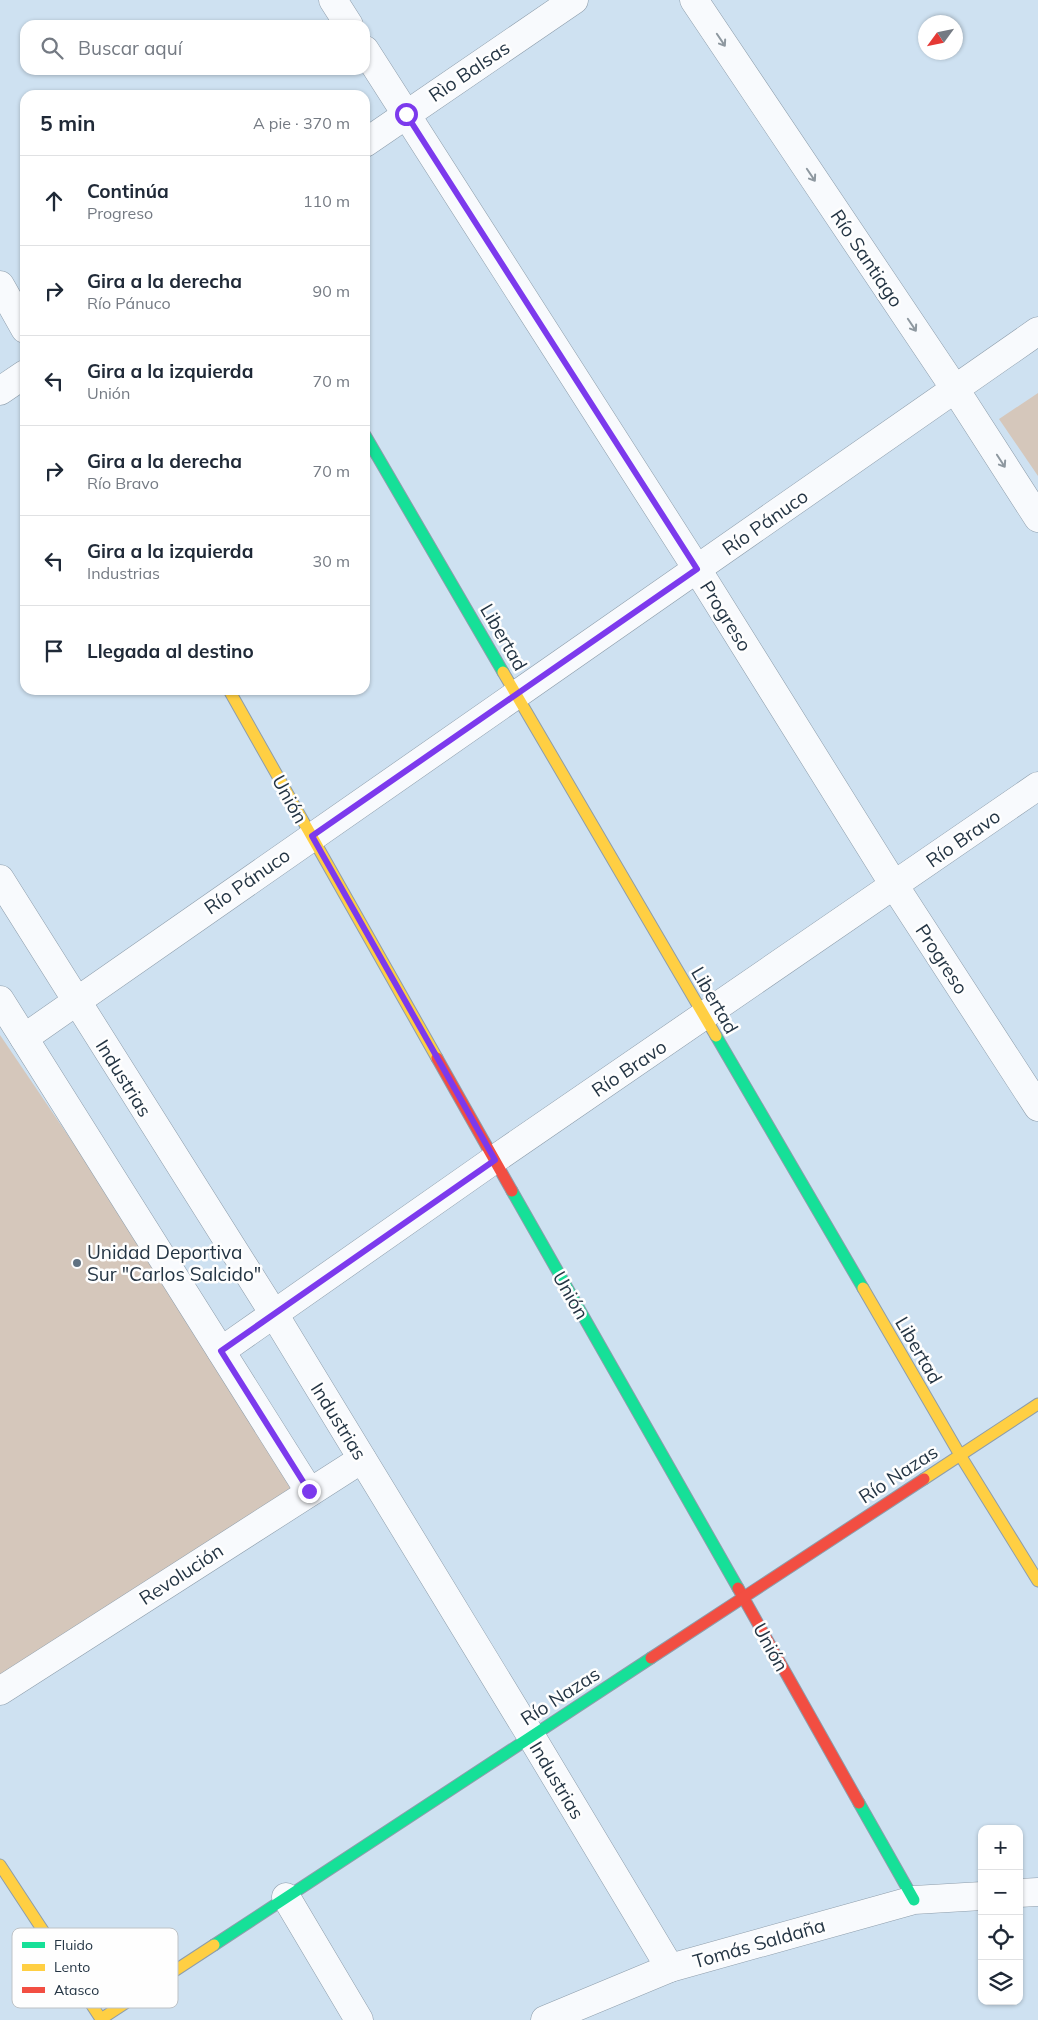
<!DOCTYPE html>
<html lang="es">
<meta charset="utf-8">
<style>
:root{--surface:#fff;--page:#f6f6f7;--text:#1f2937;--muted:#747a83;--line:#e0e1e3}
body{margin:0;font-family:Mulish,sans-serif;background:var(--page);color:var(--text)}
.controls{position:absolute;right:15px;bottom:15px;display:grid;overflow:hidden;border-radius:10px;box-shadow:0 1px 4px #0004}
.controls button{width:45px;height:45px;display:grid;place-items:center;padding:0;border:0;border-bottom:1px solid var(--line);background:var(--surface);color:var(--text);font:25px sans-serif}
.compass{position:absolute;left:918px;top:15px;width:45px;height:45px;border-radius:50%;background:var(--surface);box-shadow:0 1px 4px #0004;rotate:237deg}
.stop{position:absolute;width:15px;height:15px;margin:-11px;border:4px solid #7c3aed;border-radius:50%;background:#fff}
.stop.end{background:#7c3aed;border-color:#fff;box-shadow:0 1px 5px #0008}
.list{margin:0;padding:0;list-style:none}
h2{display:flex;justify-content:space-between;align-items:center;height:65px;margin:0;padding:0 20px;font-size:21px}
h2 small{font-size:16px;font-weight:400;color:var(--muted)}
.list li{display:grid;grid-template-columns:32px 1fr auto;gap:15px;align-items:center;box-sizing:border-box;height:90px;padding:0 20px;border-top:1px solid var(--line)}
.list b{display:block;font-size:19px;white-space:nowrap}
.list p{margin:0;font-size:16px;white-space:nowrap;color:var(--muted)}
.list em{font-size:16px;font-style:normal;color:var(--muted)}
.icon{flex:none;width:28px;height:28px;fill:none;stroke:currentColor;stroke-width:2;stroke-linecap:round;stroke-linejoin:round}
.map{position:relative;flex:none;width:1038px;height:2020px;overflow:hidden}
.search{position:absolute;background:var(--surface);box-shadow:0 1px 4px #0004;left:20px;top:20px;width:350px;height:55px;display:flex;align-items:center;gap:12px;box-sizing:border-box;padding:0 18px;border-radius:15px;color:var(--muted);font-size:19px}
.panel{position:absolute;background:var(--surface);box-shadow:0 1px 4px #0004;left:20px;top:90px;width:350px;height:605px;border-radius:15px}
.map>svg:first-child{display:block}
</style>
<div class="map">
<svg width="1038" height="2020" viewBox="0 0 1038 2020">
<rect width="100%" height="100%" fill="#cee1f1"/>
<g fill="#d5c7bb">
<path d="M 1038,393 L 1038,476 L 999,419 Z"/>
<path d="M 0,1035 L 309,1491 L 0,1679 Z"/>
</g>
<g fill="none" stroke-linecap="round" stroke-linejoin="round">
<g stroke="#8d9dab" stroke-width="29">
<g id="street">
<path d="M 333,0 L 349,25"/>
<path d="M 694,0 L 955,389 L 1038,518"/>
<path d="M 365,50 L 697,569 L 894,885 L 1038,1107"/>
<path d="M 365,143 L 574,0"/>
<path d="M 0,285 L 25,329"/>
<path d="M 0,391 L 25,374"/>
<path d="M 0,879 L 274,1314 L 531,1736 L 670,1968"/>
<path d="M 0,1000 L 309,1491"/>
<path d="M 24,1038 L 1038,331"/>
<path d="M 221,1351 L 495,1159 L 1038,786"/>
<path d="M 0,1691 L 362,1459"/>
<path d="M 1019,1893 L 1038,1892"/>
<path d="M 286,1897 L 359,2020"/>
<path d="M 545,2020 L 670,1968 L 914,1900 L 982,1896"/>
</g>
</g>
<g stroke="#8d9dab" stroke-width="13">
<g id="fast">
<path d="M 365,435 L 503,672"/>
<path d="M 716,1036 L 863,1288"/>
<path d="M 512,1191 L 738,1588"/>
<path d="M 859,1803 L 914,1900"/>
<path d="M 214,1945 L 651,1658"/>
</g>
</g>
<g stroke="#8d9dab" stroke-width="13">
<g id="slow">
<path d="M 503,672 L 716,1036"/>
<path d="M 229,690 L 437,1058"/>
<path d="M 863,1288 L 960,1455 L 1038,1581"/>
<path d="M 924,1479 L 1038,1404"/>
<path d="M 0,1865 L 101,2019 L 214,1945"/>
</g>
</g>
<g stroke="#8d9dab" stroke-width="13">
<g id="jam">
<path d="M 437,1058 L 512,1191"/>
<path d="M 738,1588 L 859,1803"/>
<path d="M 651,1658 L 924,1479"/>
</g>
</g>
<use href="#street" stroke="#f8fafd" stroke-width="28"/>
<use href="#fast" stroke="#16e098" stroke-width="11"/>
<use href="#slow" stroke="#ffcf43" stroke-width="11"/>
<use href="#jam" stroke="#f24e42" stroke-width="11"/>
</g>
<defs><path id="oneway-shaft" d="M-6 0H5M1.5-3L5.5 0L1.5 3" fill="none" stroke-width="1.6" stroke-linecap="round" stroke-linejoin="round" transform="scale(1.25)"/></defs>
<g stroke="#8e98a0">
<use href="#oneway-shaft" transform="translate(721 40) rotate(56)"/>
<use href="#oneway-shaft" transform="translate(811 175) rotate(56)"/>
<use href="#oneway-shaft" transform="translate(912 325) rotate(56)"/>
<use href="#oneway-shaft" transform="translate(1001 461) rotate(57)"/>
</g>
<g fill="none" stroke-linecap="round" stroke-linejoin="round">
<path stroke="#7c3aed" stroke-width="6" d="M 309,1491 L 221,1351 L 495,1160 L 312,836 L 697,569 L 406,114"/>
</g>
<circle fill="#607181" stroke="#fefefe" stroke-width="2" cx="77" cy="1263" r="5"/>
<g text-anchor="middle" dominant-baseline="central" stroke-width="5" stroke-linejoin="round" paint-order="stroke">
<g font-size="19" fill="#243544" stroke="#fefefe">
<text transform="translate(469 71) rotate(-34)">Rìo Balsas</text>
<text transform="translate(867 258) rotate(56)">Río Santiago</text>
<text transform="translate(765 522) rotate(-35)">Río Pánuco</text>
<text transform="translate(726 616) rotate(58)">Progreso</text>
<text transform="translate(504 637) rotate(60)">Libertad</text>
<text transform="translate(290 799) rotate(61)">Unión</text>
<text transform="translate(963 838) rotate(-35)">Río Bravo</text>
<text transform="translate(247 881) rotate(-35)">Río Pánuco</text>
<text transform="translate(942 959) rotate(57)">Progreso</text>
<text transform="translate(715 1000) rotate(60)">Libertad</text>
<text transform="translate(629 1068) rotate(-34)">Río Bravo</text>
<text transform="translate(124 1078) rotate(58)">Industrias</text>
<text transform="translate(571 1295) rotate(60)">Unión</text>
<text transform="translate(919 1350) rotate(60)">Libertad</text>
<text transform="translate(339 1421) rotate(58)">Industrias</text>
<text transform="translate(898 1474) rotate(-33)">Río Nazas</text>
<text transform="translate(181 1574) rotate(-33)">Revolución</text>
<text transform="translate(771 1647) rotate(61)">Unión</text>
<text transform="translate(560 1696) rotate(-33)">Río Nazas</text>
<text transform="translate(557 1780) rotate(59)">Industrias</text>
<text transform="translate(759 1943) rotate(-16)">Tomás Saldaña</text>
</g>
<g font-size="19" fill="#243544" stroke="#fefefe" text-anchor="start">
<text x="87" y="1252">Unidad Deportiva<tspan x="87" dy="22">Sur "Carlos Salcido"</tspan></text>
</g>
</g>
<rect x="12" y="1928" width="166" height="80" rx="8" fill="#fefefe" stroke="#bdc2c6" stroke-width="1"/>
<rect x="22" y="1942" width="23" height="6" fill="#16e098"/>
<rect x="22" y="1964" width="23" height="7" fill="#ffcf43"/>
<rect x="22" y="1987" width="23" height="6" fill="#f24e42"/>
<g font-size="14" fill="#243544">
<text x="54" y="1950">Fluido</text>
<text x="54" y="1972">Lento</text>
<text x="54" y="1995">Atasco</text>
</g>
</svg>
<div class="controls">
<button>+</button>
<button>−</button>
<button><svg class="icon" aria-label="locate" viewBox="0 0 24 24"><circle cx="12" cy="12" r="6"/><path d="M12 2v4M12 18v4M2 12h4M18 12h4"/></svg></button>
<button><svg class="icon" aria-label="layers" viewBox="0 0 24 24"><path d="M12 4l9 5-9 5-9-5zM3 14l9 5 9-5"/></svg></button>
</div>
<svg class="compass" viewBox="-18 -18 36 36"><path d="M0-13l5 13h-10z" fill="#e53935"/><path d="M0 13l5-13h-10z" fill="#747a83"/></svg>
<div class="stop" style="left:406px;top:114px"></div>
<div class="stop end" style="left:309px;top:1491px"></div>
<div class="search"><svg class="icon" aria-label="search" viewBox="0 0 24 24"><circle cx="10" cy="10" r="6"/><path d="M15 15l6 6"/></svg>Buscar aquí</div>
<section class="panel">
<h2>5 min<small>A pie · 370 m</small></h2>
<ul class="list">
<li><svg class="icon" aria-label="ahead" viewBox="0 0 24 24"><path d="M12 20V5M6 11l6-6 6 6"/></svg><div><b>Continúa</b><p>Progreso</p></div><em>110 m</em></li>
<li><svg class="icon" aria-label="right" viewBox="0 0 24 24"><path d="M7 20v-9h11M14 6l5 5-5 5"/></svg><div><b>Gira a la derecha</b><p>Río Pánuco</p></div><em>90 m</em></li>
<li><svg class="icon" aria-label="left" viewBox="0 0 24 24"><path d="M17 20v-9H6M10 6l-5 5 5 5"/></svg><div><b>Gira a la izquierda</b><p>Unión</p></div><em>70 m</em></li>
<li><svg class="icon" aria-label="right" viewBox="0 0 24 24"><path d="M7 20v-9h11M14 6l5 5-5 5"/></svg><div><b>Gira a la derecha</b><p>Río Bravo</p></div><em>70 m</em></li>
<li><svg class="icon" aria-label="left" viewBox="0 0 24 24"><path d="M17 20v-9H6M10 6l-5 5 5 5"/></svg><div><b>Gira a la izquierda</b><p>Industrias</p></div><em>30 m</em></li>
<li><svg class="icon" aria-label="arrive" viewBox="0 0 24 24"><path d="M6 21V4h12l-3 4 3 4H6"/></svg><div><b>Llegada al destino</b></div></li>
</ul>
</section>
</div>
